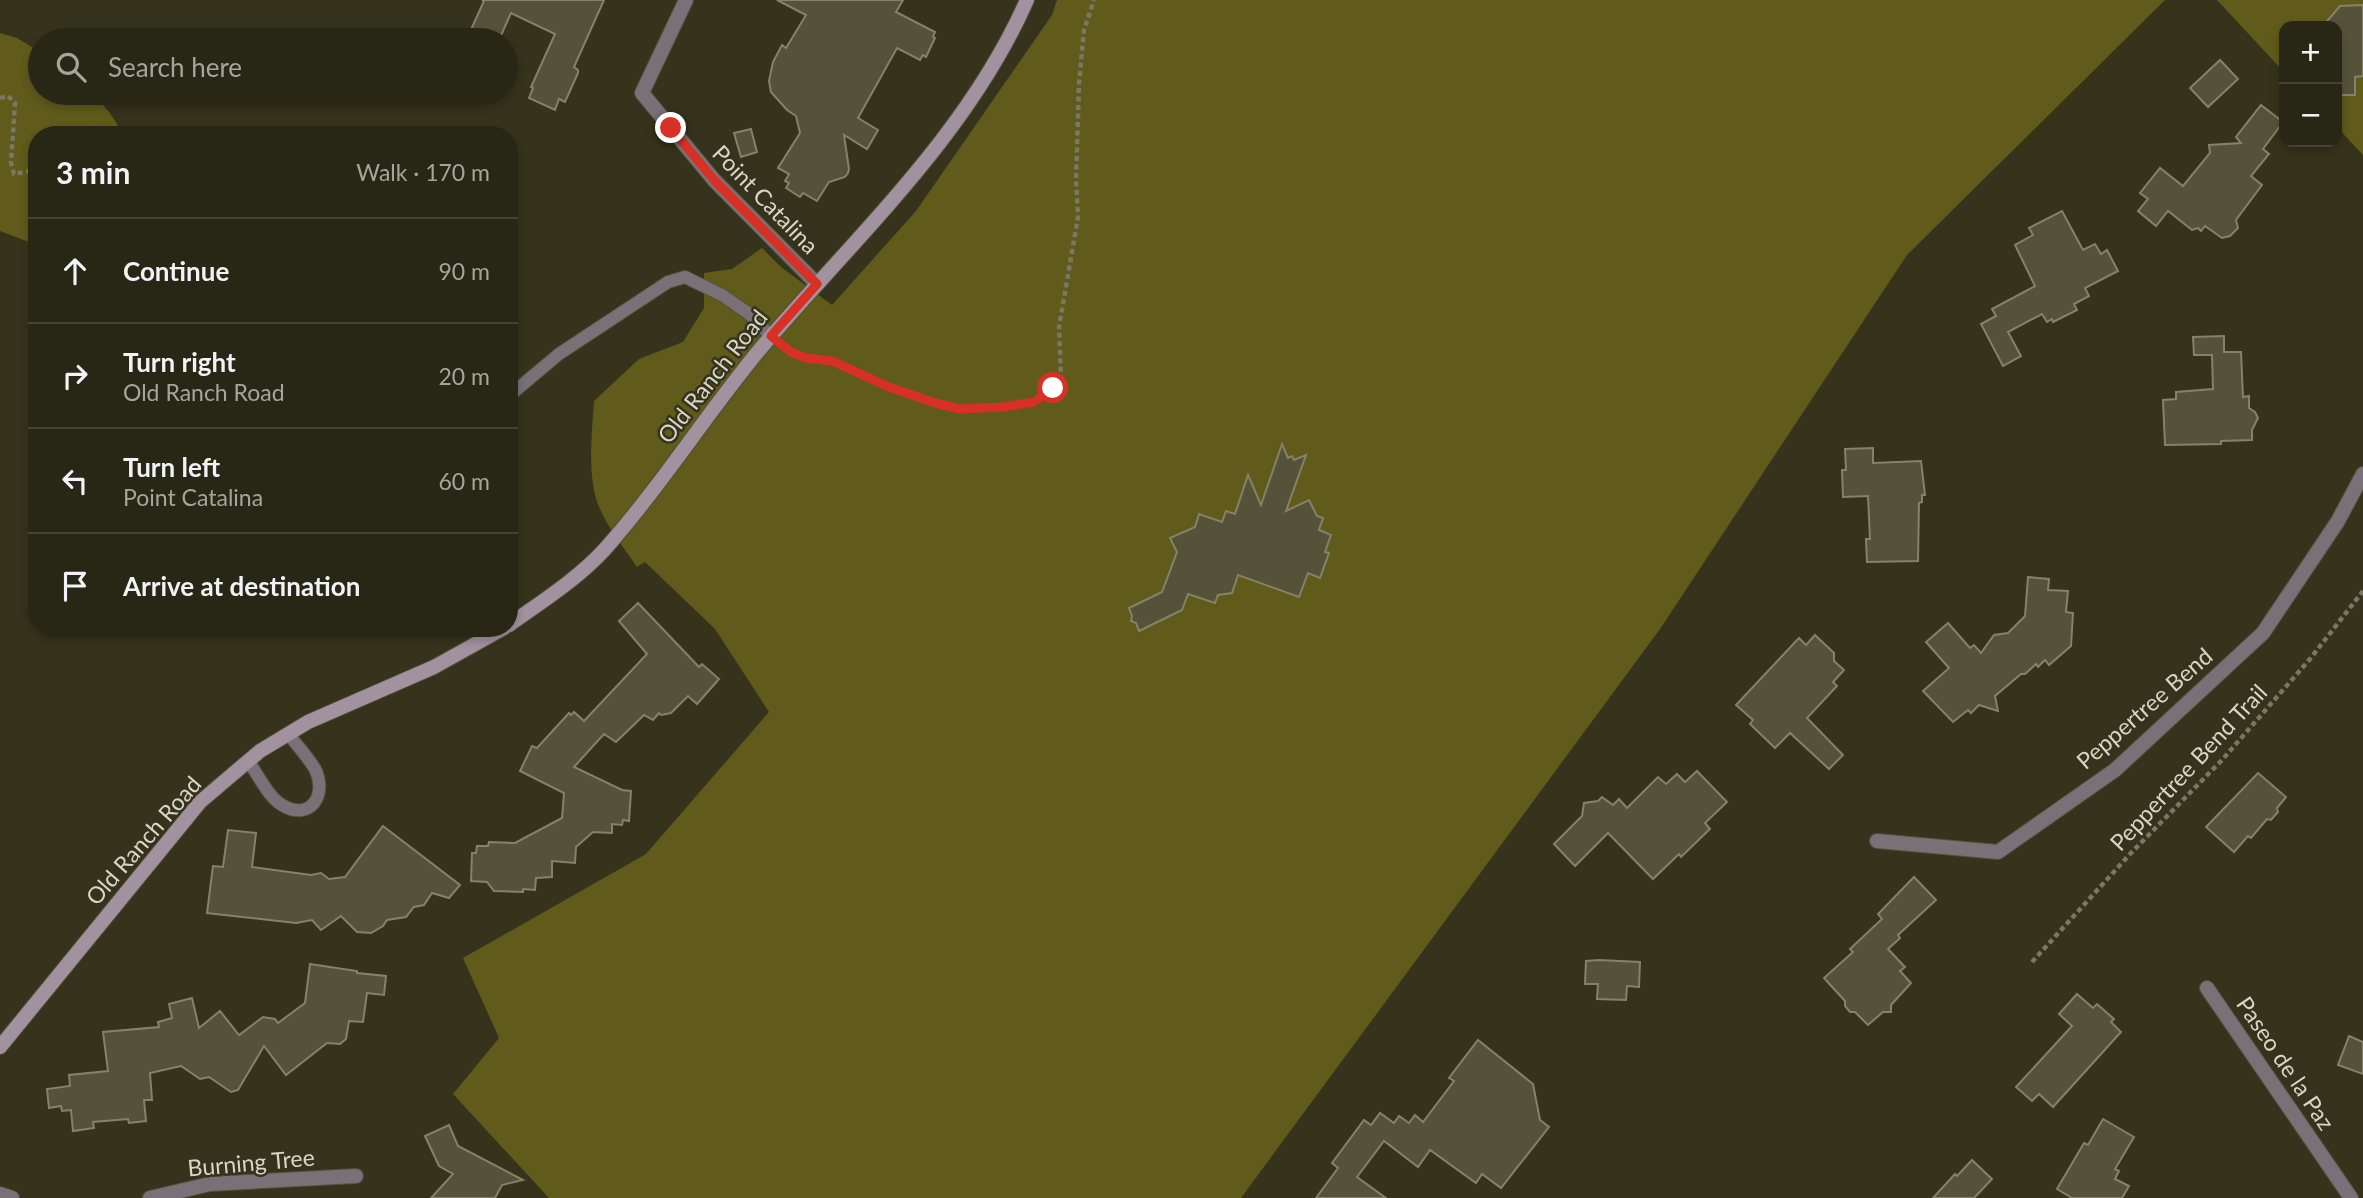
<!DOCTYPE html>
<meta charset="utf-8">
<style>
:root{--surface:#282614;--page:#302e1d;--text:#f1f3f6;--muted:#a5a5a0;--line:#444334}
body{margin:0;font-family:Lato,sans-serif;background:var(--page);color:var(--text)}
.controls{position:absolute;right:21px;top:21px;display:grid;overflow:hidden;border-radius:14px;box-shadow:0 4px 10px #0003}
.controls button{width:63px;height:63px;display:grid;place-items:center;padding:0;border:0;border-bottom:2px solid var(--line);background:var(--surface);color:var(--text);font:35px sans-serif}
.stop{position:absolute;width:21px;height:21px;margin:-16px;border:5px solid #d93025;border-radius:50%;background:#fff}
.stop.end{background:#d93025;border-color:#fff;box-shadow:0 2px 7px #0008}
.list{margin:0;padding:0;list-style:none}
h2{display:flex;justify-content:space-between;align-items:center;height:91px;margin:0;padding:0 28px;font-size:30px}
h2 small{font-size:23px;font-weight:400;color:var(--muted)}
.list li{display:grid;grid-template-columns:46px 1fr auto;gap:21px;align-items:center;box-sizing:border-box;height:105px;padding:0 28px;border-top:2px solid var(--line)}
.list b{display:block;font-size:26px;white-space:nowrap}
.list p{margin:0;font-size:23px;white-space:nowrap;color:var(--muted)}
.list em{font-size:23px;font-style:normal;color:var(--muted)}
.icon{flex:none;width:38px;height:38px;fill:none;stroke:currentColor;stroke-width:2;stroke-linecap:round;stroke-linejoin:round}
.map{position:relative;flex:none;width:2363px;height:1198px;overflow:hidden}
.search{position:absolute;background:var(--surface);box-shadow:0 4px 10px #0003;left:28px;top:28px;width:490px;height:77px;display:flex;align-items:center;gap:18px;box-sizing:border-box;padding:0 24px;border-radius:38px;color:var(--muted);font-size:26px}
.panel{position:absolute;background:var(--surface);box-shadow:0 4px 10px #0003;left:28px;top:126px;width:490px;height:511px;border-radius:28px}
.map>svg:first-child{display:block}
</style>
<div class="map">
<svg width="2363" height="1198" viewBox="0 0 2363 1198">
<rect width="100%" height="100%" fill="#35331b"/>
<g fill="#605b1b">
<path d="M 1057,0 L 2165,0 L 1907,255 L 1660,629 L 1241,1198 L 549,1198 L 453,1094 L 499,1038 L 463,958 L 646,854 L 769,712 L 715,629 L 645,562 L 637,567 C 625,549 610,531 601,511 C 586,482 592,433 594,401 L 639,359 L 683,342 L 704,308 L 704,273 L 732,269 L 762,248 L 781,267 L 832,305 L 916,211 L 1052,15 Z"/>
<path d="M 2217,0 L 2363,0 L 2363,155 L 2337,127 L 2337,26 L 2284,26 L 2284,72 Z"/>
<path d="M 0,33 L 17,38 L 40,52 L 40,93 L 90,93 C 103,104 117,118 121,135 L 37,135 L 37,245 L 0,231 Z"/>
</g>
<g fill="#54533a" stroke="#848268" stroke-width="2">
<path d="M 482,0 L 604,0 L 574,67 L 578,70 L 578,73 L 565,102 L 559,99 L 555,110 L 529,98 L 533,88 L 531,87 L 555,34 L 511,13 L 499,40 L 483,40 L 469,34 L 484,1 Z"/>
<path d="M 777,0 L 903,0 L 896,12 L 935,32 L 933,37 L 935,38 L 926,57 L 923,55 L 920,60 L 897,48 L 858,118 L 878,130 L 867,149 L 844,135 L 849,169 L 848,173 L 845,177 L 829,182 L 817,201 L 803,193 L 800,197 L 786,188 L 789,183 L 785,181 L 789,174 L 778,168 L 800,133 L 796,116 L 787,110 L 771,92 L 769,81 L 773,62 L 782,45 L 786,48 L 806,15 Z"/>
<path d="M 2363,5 L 2363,76 L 2355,77 L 2355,95 L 2337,95 L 2337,26 L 2323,26 L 2340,6 Z"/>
<path d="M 2220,60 L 2238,79 L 2208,107 L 2190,88 Z"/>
<path d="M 2261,105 L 2283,122 L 2263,149 L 2269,154 L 2251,176 L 2262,185 L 2236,220 L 2238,228 L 2230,236 L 2222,238 L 2205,226 L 2201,231 L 2198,228 L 2192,230 L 2168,211 L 2156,226 L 2138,211 L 2148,199 L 2140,193 L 2160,168 L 2183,186 L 2210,153 L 2209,145 L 2241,143 L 2236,137 Z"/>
<path d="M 751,129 L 757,152 L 741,157 L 734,133 Z"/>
<path d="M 2062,211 L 2083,250 L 2095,244 L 2101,254 L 2107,250 L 2118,271 L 2085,288 L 2089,296 L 2074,304 L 2077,310 L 2053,322 L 2052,319 L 2047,322 L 2042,314 L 2008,332 L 2021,356 L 2003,366 L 1981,324 L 1996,316 L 1992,309 L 2035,286 L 2015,245 L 2033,235 L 2029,228 Z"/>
<path d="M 2224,336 L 2224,352 L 2241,352 L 2243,397 L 2249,396 L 2249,408 L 2255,412 L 2258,418 L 2252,430 L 2252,440 L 2221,441 L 2221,444 L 2165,445 L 2163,400 L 2176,399 L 2176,392 L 2213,389 L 2212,355 L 2194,355 L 2193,337 Z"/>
<path d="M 1282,444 L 1288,458 L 1292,456 L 1294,460 L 1306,455 L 1286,511 L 1309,500 L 1317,516 L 1323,518 L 1319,530 L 1331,535 L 1325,552 L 1329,553 L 1320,578 L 1308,573 L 1299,597 L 1238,575 L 1232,593 L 1218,595 L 1215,603 L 1188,594 L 1182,610 L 1139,631 L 1136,623 L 1131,621 L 1132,616 L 1129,608 L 1162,592 L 1177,552 L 1170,538 L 1195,527 L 1199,514 L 1222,522 L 1226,511 L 1235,514 L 1248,475 L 1261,505 Z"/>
<path d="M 1873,448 L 1873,463 L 1921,461 L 1925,495 L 1922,495 L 1922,502 L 1919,503 L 1918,561 L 1867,562 L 1866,539 L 1870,539 L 1868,496 L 1843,497 L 1842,470 L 1846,470 L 1845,449 Z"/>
<path d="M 2028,577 L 2049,579 L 2048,590 L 2068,591 L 2066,612 L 2073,613 L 2071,646 L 2049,665 L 2045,660 L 2038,667 L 2036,664 L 2025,674 L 2021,674 L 1995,696 L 1998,711 L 1979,705 L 1971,713 L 1968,710 L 1953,722 L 1923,691 L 1949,668 L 1926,642 L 1948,623 L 1970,648 L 1974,645 L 1981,653 L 1994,635 L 2008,633 L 2025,616 Z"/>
<path d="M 638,603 L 699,667 L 702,664 L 719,679 L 697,704 L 688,696 L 671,713 L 661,715 L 659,713 L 653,720 L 644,715 L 616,742 L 604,734 L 574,767 L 622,790 L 631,791 L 629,821 L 623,820 L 622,825 L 612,824 L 612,833 L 593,832 L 576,847 L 575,863 L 552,861 L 552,877 L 536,878 L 535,890 L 523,889 L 523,892 L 494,891 L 487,882 L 471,881 L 472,853 L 476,853 L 477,846 L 488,846 L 489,842 L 515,843 L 562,818 L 564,793 L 520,771 L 532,746 L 537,748 L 569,713 L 571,715 L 574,712 L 584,721 L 647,654 L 619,621 Z"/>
<path d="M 1815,635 L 1834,653 L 1834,661 L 1844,670 L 1833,682 L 1837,686 L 1807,718 L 1843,755 L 1829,769 L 1790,733 L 1775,748 L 1750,724 L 1753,720 L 1736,705 L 1799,638 L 1806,645 Z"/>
<path d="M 1697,771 L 1727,802 L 1705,823 L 1710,829 L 1681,857 L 1679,854 L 1653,879 L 1608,833 L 1575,866 L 1554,844 L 1582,816 L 1584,803 L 1598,801 L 1602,797 L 1613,805 L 1619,799 L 1627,808 L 1658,777 L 1666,784 L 1677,774 L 1685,782 Z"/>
<path d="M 2258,773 L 2286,797 L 2277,808 L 2278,812 L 2271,820 L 2267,819 L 2251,838 L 2248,836 L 2234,852 L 2206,827 Z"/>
<path d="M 383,826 L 460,885 L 449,898 L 432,893 L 424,905 L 414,907 L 406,917 L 387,920 L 383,926 L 371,933 L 357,932 L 341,916 L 321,930 L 312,920 L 296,923 L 207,913 L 213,866 L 223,867 L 228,830 L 256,833 L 252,867 L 311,875 L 321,873 L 329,879 L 345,877 Z"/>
<path d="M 1914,877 L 1936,900 L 1898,935 L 1900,938 L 1888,949 L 1905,967 L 1900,971 L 1911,983 L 1891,1005 L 1891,1012 L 1883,1012 L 1868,1025 L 1855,1012 L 1850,1012 L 1845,1006 L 1845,1001 L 1824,978 L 1853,952 L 1850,949 L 1882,919 L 1878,914 Z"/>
<path d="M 1599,960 L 1640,962 L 1639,987 L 1627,986 L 1626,1000 L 1597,999 L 1598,984 L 1585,984 L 1586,961 Z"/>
<path d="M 310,964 L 357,971 L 357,973 L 386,976 L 384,995 L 367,993 L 363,1022 L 349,1021 L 346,1039 L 340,1044 L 327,1043 L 286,1075 L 264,1046 L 238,1090 L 231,1092 L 209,1077 L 200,1079 L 181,1066 L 150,1073 L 152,1100 L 144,1100 L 146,1121 L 129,1123 L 128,1119 L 93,1122 L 94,1128 L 73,1131 L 71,1110 L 62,1111 L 61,1106 L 49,1108 L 47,1089 L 70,1086 L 69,1075 L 108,1071 L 103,1032 L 159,1027 L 158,1022 L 172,1018 L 169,1004 L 192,998 L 199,1028 L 220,1011 L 239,1035 L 263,1017 L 275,1019 L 278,1023 L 305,1003 Z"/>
<path d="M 2077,994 L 2093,1008 L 2097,1004 L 2114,1019 L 2111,1022 L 2121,1032 L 2053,1107 L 2039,1094 L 2032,1101 L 2016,1087 L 2072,1026 L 2059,1014 Z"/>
<path d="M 2349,1036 L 2363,1042 L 2363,1074 L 2338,1065 Z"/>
<path d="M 1478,1040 L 1533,1084 L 1540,1120 L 1549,1127 L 1501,1188 L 1482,1174 L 1476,1183 L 1430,1150 L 1418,1167 L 1384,1141 L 1357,1177 L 1386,1198 L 1316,1198 L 1338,1168 L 1332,1163 L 1364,1120 L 1371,1125 L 1380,1113 L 1394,1123 L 1399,1116 L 1409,1123 L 1415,1115 L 1423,1122 L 1454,1081 L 1449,1078 Z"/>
<path d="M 2103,1119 L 2134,1137 L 2115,1169 L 2119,1171 L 2115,1179 L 2129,1186 L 2122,1198 L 2072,1198 L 2057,1189 L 2084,1143 L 2088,1145 Z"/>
<path d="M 449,1125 L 458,1146 L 523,1180 L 502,1185 L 495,1198 L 431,1198 L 453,1174 L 439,1166 L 425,1136 Z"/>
<path d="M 1972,1160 L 1992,1179 L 1974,1198 L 1933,1198 L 1955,1174 L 1957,1176 Z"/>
</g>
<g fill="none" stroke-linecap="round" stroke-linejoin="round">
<g stroke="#52503a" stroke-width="14">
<g id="lane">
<path d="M 509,396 L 559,354 L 668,282 L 685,277 L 722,295 L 748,313 L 771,336"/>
<path d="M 248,761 C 258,774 268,797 282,805 C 310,822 328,795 315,769 C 308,757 297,745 288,734"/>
</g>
</g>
<g stroke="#52503a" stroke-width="16">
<g id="street">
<path d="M 686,0 L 642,93 L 714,180 L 817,284"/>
<path d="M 1877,841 L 1998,852 L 2115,770 L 2263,633 L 2338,521 L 2363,474"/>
<path d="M 2207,988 L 2351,1198"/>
<path d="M 0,1194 L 12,1198"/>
<path d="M 150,1198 L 210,1184 L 356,1176"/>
</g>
</g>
<g stroke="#52503a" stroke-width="16">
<g id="secondary">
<path d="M 509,625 C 541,602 579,578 605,549 C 661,486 707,413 761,348 C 856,236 967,136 1027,0"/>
<path d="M 0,1047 L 200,802 L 260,751 L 308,722 L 434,667 L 504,628"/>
</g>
</g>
<g stroke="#797864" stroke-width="4.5" stroke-dasharray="5 3.5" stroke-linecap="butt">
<path d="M 0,98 L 8,96 L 15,103 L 11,163 L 14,174 L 30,171 L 37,165"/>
<path d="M 75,135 L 81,130 L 92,128 L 96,135"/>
<path d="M 783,346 L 791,352 L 806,357 L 833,361 L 889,387 L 935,403 L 960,409 L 1003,407 L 1034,402 L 1053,388 L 1061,376 L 1059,327 L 1078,217 L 1076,180 L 1079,83 L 1084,30 L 1094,0"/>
<path d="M 32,488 L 37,471"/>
<path d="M 2032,962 L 2131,853 L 2222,760 L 2310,659 L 2363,591"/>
</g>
<use href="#lane" stroke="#797078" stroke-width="12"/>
<use href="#street" stroke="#797078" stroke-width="14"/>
<use href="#secondary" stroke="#a2929f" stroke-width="14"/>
</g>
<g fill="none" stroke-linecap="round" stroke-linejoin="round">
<path stroke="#d93025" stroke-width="9" d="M 671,128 L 714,180 L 817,284 L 771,336 L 791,352 L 806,358 L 832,361 L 889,387 L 935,403 L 960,409 L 1003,407 L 1034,402 L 1053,388"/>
</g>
<g text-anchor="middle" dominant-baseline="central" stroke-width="5" stroke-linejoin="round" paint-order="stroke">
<g font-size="23" fill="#d7d6c8" stroke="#35331b">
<text transform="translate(766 199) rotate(46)">Point Catalina</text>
<text transform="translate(712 376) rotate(-52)">Old Ranch Road</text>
<text transform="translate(2144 708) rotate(-41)">Peppertree Bend</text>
<text transform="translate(2188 767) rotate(-47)">Peppertree Bend Trail</text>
<text transform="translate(143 840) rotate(-49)">Old Ranch Road</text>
<text transform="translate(2286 1063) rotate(56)">Paseo de la Paz</text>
<text transform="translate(251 1162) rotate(-5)">Burning Tree</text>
</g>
</g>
</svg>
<div class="controls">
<button>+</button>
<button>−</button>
</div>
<div class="stop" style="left:1053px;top:388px"></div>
<div class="stop end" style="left:671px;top:128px"></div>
<div class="search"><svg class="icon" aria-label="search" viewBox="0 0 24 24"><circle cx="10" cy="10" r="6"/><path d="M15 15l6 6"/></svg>Search here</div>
<section class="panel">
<h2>3 min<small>Walk · 170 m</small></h2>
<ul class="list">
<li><svg class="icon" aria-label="ahead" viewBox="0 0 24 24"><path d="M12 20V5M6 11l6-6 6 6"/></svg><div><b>Continue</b></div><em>90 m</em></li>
<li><svg class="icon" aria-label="right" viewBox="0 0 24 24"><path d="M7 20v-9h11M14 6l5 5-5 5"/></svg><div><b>Turn right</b><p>Old Ranch Road</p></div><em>20 m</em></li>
<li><svg class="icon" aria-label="left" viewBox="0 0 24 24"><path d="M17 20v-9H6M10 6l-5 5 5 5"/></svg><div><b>Turn left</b><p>Point Catalina</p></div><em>60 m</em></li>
<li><svg class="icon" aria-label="arrive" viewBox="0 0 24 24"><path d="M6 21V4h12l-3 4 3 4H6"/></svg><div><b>Arrive at destination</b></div></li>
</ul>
</section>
</div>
